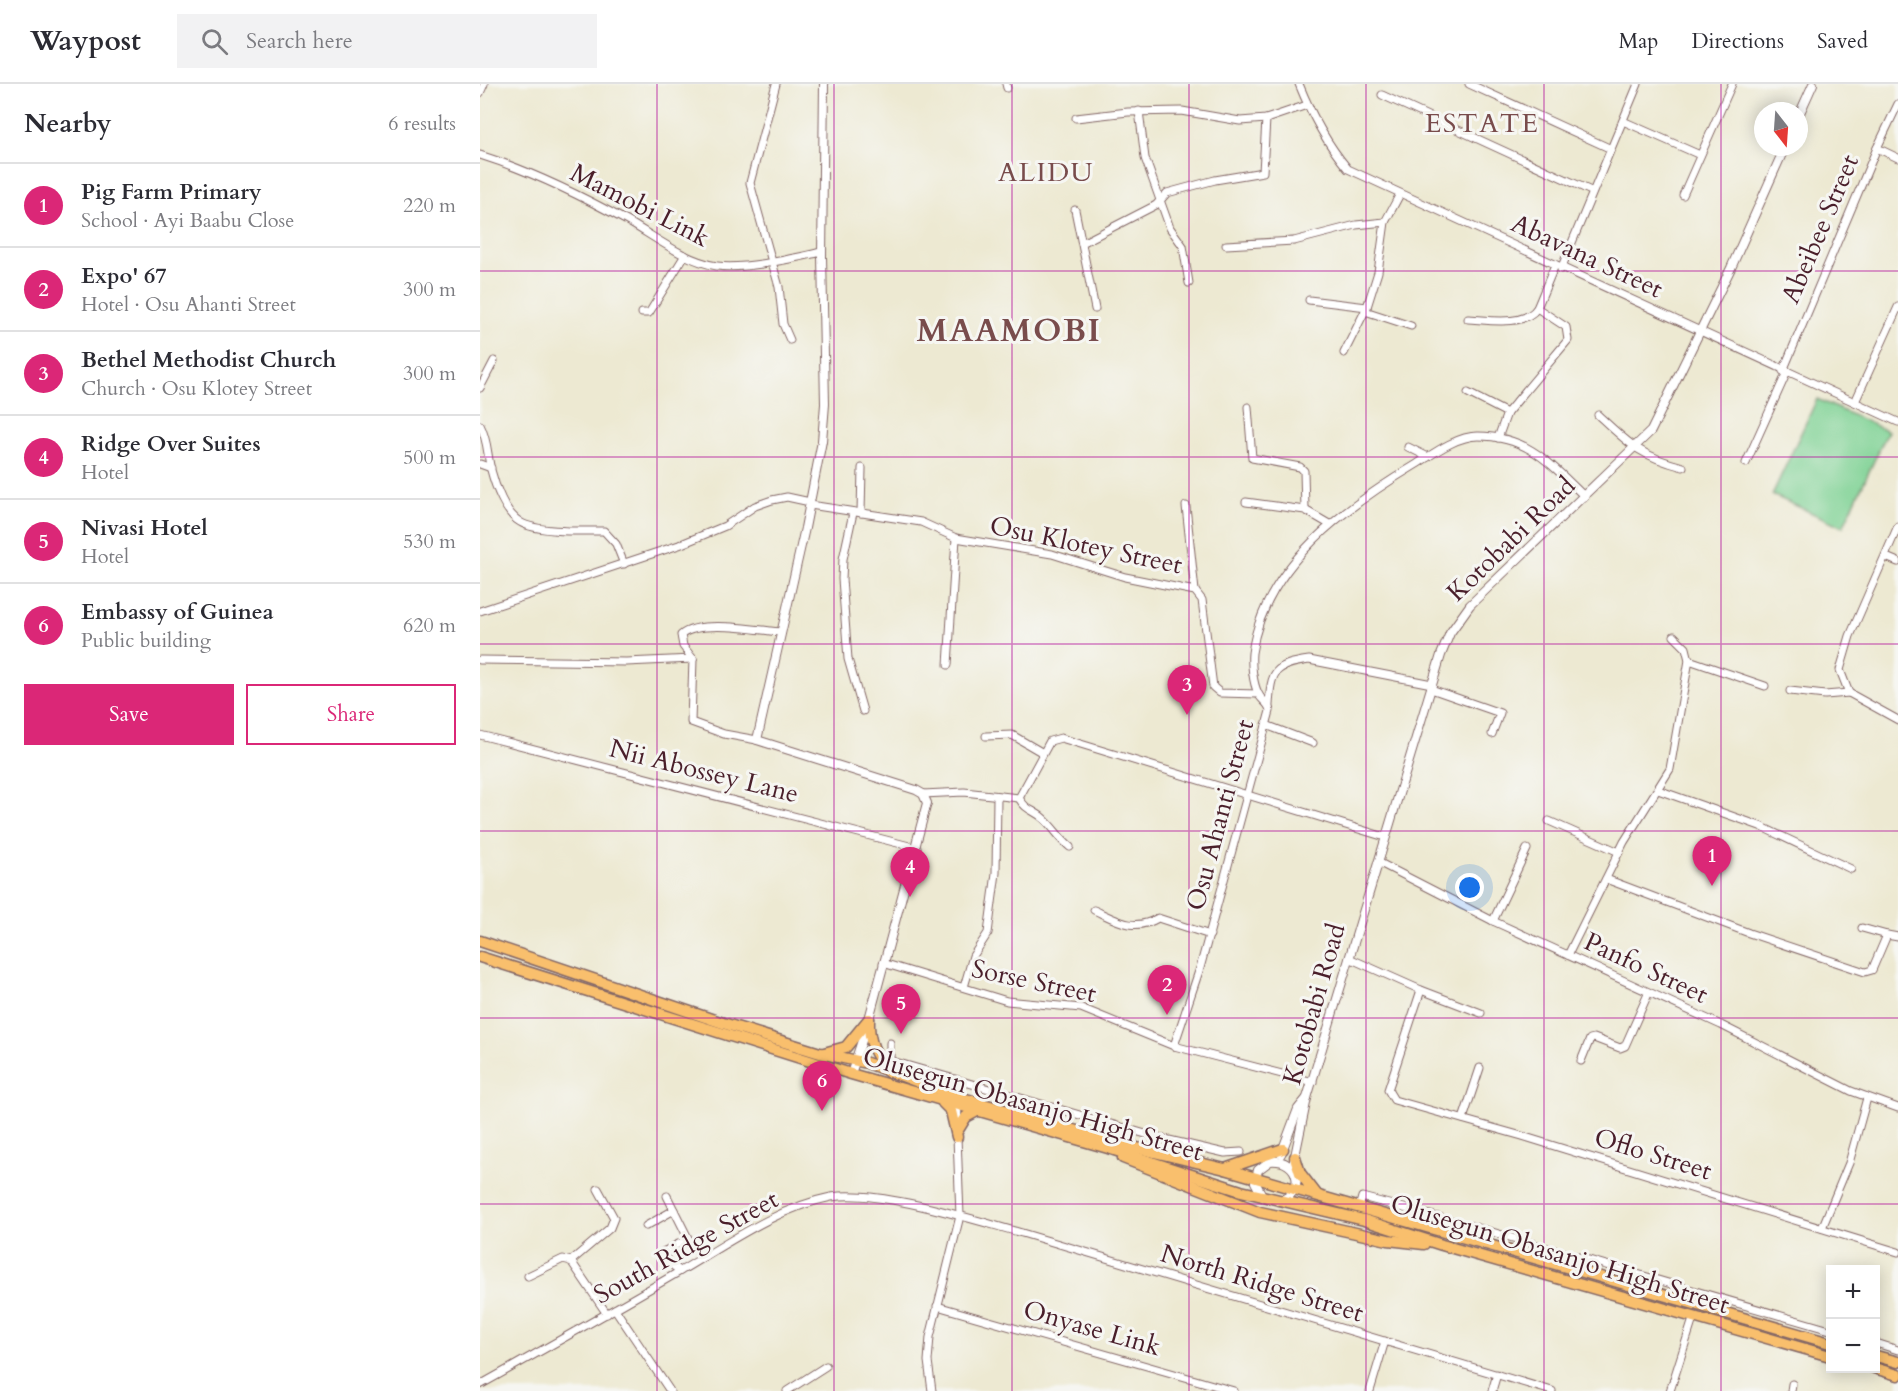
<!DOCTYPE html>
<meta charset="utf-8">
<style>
:root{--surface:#fff;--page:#f2f2f3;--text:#2b2b33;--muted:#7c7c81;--line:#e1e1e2;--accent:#db2777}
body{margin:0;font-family:Cardo,serif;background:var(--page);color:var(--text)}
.controls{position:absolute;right:18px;bottom:18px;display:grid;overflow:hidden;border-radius:0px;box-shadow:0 3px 15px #0003}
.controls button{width:54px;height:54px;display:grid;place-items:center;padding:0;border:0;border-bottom:2px solid var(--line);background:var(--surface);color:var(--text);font:30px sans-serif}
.compass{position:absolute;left:1274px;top:18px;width:54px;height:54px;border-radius:50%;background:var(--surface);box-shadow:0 3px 15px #0003;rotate:163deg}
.you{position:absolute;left:990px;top:804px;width:21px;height:21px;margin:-15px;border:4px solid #fff;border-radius:50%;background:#1a73e8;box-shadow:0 0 0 9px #1a73e833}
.badge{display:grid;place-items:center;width:39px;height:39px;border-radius:50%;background:var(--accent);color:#fff;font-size:20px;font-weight:700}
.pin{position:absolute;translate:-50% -50px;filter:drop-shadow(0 2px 3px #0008)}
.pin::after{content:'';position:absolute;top:32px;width:21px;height:18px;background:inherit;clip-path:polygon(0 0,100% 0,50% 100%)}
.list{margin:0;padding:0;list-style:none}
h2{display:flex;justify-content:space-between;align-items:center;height:78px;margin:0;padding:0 24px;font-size:26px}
h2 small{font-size:20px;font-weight:400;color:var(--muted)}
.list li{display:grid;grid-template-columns:39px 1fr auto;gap:18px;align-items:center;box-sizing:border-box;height:84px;padding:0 24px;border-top:2px solid var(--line)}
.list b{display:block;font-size:22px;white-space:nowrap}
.list p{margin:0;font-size:20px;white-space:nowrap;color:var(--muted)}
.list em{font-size:20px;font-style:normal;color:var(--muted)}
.actions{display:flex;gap:12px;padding:18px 24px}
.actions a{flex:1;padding:14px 0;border:2px solid var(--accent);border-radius:0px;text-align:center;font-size:21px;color:var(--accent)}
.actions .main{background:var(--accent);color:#fff}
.icon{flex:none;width:33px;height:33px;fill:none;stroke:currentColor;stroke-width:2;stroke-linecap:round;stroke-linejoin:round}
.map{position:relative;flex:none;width:1418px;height:1307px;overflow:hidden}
header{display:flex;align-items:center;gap:36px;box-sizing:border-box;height:84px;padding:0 30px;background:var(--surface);border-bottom:2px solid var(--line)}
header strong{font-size:28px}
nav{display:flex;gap:33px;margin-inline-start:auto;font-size:21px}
.search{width:420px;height:54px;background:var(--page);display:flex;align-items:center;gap:15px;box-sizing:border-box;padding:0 21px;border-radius:0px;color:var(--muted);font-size:22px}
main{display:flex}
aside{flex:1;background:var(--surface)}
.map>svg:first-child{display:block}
</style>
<header>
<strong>Waypost</strong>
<div class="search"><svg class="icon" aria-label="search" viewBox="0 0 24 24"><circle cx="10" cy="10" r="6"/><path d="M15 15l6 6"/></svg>Search here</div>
<nav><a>Map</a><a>Directions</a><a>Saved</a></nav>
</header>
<main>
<aside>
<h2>Nearby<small>6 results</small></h2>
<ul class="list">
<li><span class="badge">1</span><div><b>Pig Farm Primary</b><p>School · Ayi Baabu Close</p></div><em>220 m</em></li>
<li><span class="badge">2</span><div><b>Expo' 67</b><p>Hotel · Osu Ahanti Street</p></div><em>300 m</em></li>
<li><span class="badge">3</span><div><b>Bethel Methodist Church</b><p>Church · Osu Klotey Street</p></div><em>300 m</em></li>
<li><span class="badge">4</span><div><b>Ridge Over Suites</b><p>Hotel</p></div><em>500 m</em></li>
<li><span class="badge">5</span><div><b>Nivasi Hotel</b><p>Hotel</p></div><em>530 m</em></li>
<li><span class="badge">6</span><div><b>Embassy of Guinea</b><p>Public building</p></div><em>620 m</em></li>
</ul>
<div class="actions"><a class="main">Save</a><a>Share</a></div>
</aside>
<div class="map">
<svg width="1418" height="1307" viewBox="0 0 1418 1307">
<rect width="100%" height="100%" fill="#f6f6f2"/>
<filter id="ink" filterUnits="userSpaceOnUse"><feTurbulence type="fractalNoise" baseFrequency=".0167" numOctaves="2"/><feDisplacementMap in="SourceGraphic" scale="12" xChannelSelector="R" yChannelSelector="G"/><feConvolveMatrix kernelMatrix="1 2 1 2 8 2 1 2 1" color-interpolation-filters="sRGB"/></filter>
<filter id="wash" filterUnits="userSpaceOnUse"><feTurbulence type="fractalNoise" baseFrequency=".008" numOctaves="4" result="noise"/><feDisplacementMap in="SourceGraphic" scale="24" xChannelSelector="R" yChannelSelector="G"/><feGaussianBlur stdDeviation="1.35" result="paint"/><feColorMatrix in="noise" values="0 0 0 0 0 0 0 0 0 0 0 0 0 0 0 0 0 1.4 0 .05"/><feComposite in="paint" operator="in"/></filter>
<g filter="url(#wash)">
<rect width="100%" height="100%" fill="#ede9d2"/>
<path fill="#7dd193" stroke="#64785f" stroke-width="1.5" d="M 1337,315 L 1408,347 L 1363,443 L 1292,411 Z"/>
</g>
<g filter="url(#ink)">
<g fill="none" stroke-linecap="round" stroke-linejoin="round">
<g stroke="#836665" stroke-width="9">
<g id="minor">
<path d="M 296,0 L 270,99 L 299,203 L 303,240 L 310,256"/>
<path d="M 526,0 L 527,4"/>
<path d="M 819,0 C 831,30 847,60 868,85 L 1418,338"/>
<path d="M 989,0 L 1129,64"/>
<path d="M 0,9 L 4,0"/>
<path d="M 902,11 L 1111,107"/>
<path d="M 659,27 L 665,74 L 690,144 L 703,162 L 709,199"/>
<path d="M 596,34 L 648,28 L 702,27 L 760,37 L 786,35 L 827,21"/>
<path d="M 1143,37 L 1220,71"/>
<path d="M 1397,64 L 1418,74"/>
<path d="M 0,71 C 51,87 100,111 147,137 C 175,153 205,177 237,182 C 265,186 314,174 342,168"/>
<path d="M 1203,111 L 1252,0"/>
<path d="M 595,126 L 615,225"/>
<path d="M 602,159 L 676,121 L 687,109 L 735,96 L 783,88 L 786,35"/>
<path d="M 746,161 L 814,157 L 876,141 L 905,138"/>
<path d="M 1081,185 L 1158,0"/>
<path d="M 829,216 L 887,223"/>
<path d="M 885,227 L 931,242"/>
<path d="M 162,229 L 169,229 L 205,171"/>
<path d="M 988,235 C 1008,236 1044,243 1057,224"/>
<path d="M 864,269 L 887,223 L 898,188 L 905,138 L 920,110"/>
<path d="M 1303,287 L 1397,64 L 1418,20"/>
<path d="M 0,304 L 14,277"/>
<path d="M 988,309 L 1027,329"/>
<path d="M 1375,318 L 1418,223"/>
<path d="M 768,323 L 772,374 L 820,383 L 824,387 L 825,426"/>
<path d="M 1118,331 C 1149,360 1160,372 1203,383"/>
<path d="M 0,341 C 8,356 7,370 11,386 C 15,402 25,429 40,438 C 58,449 104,447 124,447 L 136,460 L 144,480"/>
<path d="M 1018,354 L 1027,329 L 1088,256 L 1086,243 L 1057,224 L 1075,181"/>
<path d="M 928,363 L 948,373"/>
<path d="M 1266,379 L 1307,288"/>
<path d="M 0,380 L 11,384"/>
<path d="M 766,418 L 825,426 L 849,440"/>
<path d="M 330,421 L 441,438 L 476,454 L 572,470 L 645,493 L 715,507 L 722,516 L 733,603 L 740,609 L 778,610"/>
<path d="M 706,422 L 715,507"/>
<path d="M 373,429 L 363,475 L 362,495 L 368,575 L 383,627"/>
<path d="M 381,429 L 382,384"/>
<path d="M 1418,442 L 1370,552 L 1360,586 L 1369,609 L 1418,636"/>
<path d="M 1406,473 L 1418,478"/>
<path d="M 0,527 L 199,461 L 245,442 L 275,422 L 292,416 L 307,413 L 330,418"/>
<path d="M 213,575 L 211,638 L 244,650 L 277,656"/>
<path d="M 213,575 L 203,562 L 201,551 C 219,535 277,546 301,548"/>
<path d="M 0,576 L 146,578 L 213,575"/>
<path d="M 1209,576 L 1285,602"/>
<path d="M 468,581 L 476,454"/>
<path d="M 951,605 L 1020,629 L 1012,650"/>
<path d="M 1310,607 L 1345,611 L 1369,609"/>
<path d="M 789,621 C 791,587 794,581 829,576 L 952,600"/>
<path d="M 786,641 L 833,659"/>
<path d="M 0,651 L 437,764"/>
<path d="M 506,652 L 532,651 L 563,669"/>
<path d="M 1178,706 L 1280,742 L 1371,785"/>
<path d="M 443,710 L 484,708 L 539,714 L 570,657 L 581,654 L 905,753"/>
<path d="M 539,714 C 546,727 555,726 564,735 C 574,744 579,754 590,763"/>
<path d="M 1069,737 L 1139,768"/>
<path d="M 898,778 L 1013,837 L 1241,941 L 1371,1007 L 1418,1024"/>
<path d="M 1126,795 L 1269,849 L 1385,888 L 1392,886 L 1407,851 L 1382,844"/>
<path d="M 614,826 C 638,837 654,848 678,834 L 730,851"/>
<path d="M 1013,837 L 1047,765"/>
<path d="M 1407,851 L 1418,853"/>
<path d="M 1088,871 L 1144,758 L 1190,685 L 1209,576 L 1206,564 L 1194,552"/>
<path d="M 869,874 L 941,906 L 1001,929"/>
<path d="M 403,879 L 527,917 L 601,924 L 694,962 L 833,998"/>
<path d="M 484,903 L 493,872 L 508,849 L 516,789 L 517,713"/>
<path d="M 941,906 L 908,1006 L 914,1016 L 1042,1052 L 1418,1168"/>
<path d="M 410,959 L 410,975 L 412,977 L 676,1053 L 745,1069 L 761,1068"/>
<path d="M 694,962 L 720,884 L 790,627 C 789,618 781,617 778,609 C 773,599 771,580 772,569 C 784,481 867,422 937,380 C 954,369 977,352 998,352 C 1049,352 1071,381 1105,413"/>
<path d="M 1101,977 L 1110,955 L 1114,954 L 1140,964 L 1145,962 L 1168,910"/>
<path d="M 983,1035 L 1000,984"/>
<path d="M 187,1112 L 213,1164 L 225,1172"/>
<path d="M 879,1124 L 882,1113 L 981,1139 L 1350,1246"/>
<path d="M 166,1142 L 194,1126"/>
<path d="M 1342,1144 L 1369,1079 L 1387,1014"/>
<path d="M 91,1177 L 127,1230"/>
<path d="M 200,1187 L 188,1178 L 183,1168 L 208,1155"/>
<path d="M 48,1192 L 83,1175 L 91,1177 L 130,1144 L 134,1134 L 118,1105"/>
<path d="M 457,1222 L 754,1307"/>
<path d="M 135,1225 L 190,1307"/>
<path d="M 1396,1259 L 1418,1266"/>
<path d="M 0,1301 C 66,1264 132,1227 197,1189 C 245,1161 296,1124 351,1113 C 399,1105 494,1136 542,1149 L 1072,1307"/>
<path d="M 307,1307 L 346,1282"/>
<path d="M 452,1307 L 448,1277 L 450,1253 L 480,1132 L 477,1053 L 478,1018"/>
<path d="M 890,1307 L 905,1257"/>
<path d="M 1012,1307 L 1017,1290"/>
<path d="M 1190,1307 L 1213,1235"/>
<path d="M 1311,1307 L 1312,1300"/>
</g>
</g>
<g stroke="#836665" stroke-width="10">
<g id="tertiary">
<path d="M 344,0 L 342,172 L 345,320 L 342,357 L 325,444 L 277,656 L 436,706 L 443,710 L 447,719 L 389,935 L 371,990"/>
<path d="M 1319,31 L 1333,0"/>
<path d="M 801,1070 L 818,1025 L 827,1014"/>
<path d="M 814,1077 L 827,1014 L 961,571 L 970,549 L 990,521 L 1171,347 L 1251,184 L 1305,63"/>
<path d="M 783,1113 L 775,1098 L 778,1086 L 790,1077 C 820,1074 827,1110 798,1117"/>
</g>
</g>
<g stroke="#836665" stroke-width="13">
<g id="primary">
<path d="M 0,857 L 243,939 L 340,969 L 387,979 L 479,1013 L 649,1062 L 745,1085 L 1350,1259"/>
<path d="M 0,873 L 371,990 L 628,1064 L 761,1107 L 884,1136 L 962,1161 L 1350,1272"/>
<path d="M 389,935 C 388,958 395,970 408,988"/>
<path d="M 344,969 L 366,963 L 389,935"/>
<path d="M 463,1019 L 471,1027 L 477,1053"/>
<path d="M 478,1046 L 486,1033 L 497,1027"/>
<path d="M 815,1073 L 820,1089 L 837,1111"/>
<path d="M 643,1074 L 780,1128 L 908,1156 L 944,1160"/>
<path d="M 745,1085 L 803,1065"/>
<path d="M 1396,1272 L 1418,1278"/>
<path d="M 1394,1284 L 1418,1291"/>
</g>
</g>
<use href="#minor" stroke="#fff" stroke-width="7"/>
<use href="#tertiary" stroke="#fff" stroke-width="8"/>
<use href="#primary" stroke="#f9bf6d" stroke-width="10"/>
</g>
</g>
<path fill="none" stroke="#b5179e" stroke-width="1.5" stroke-opacity="0.55" d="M 177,0 L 177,1307M 354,0 L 354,1307M 532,0 L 532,1307M 709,0 L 709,1307M 886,0 L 886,1307M 1064,0 L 1064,1307M 1241,0 L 1241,1307M 0,187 L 1418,187M 0,373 L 1418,373M 0,560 L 1418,560M 0,747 L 1418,747M 0,934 L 1418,934M 0,1120 L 1418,1120"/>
<g text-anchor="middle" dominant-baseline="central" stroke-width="6" stroke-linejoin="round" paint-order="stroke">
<g font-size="26" fill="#4a1f2b" stroke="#f6f6f2">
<text transform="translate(160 121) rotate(27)">Mamobi Link</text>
<text transform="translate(1340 145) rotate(-67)">Abeibee Street</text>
<text transform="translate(1107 172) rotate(25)">Abavana Street</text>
<text transform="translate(1031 455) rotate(-44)">Kotobabi Road</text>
<text transform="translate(606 461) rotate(12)">Osu Klotey Street</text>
<text transform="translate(224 687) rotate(14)">Nii Abossey Lane</text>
<text transform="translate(740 731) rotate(-75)">Osu Ahanti Street</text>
<text transform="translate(1166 884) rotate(25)">Panfo Street</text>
<text transform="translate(554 897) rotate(12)">Sorse Street</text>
<text transform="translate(834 920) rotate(-74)">Kotobabi Road</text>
<text transform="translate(553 1020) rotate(16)">Olusegun Obasanjo High Street</text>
<text transform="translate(1173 1070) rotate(17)">Oflo Street</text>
<text transform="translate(206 1163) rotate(-29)">South Ridge Street</text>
<text transform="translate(1080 1170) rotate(17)">Olusegun Obasanjo High Street</text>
<text transform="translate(782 1199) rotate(17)">North Ridge Street</text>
<text transform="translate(612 1244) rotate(16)">Onyase Link</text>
</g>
<g font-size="27" letter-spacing="1.5" fill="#794c4c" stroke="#f6f6f2">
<text x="1002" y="39">ESTATE</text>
<text x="566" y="88">ALIDU</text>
</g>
<g font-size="32" font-weight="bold" letter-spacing="1.5" fill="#794c4c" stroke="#f6f6f2">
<text x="529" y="247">MAAMOBI</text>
</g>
</g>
</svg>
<div class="controls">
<button>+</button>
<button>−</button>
</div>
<svg class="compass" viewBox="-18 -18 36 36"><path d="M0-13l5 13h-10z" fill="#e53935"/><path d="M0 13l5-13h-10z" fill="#7c7c81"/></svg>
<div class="you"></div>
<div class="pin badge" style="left:1232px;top:802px">1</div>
<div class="pin badge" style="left:687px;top:931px">2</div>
<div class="pin badge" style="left:707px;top:631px">3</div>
<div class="pin badge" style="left:430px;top:813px">4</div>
<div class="pin badge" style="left:421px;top:950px">5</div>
<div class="pin badge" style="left:342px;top:1027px">6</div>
</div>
</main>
